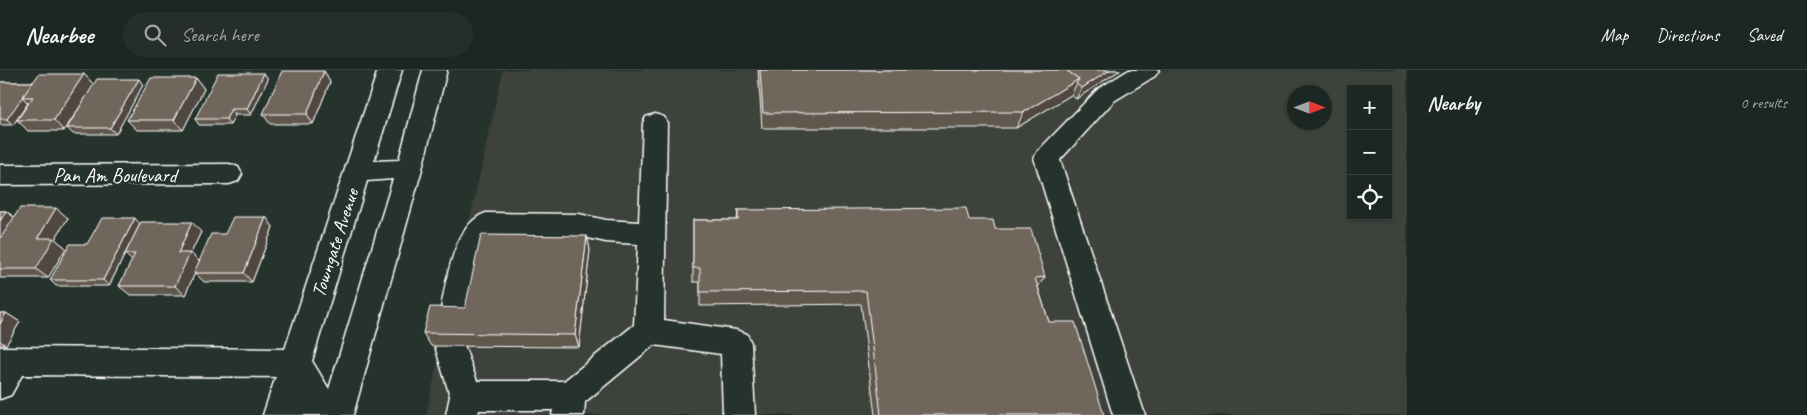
<!DOCTYPE html>
<meta charset="utf-8">
<style>
:root{--surface:#1c2622;--page:#252e2a;--text:#f1f3f6;--muted:#a0a5a5;--line:#3a4340}
body{margin:0;font-family:Caveat,sans-serif;background:var(--page);color:var(--text)}
.controls{position:absolute;right:15px;top:15px;display:grid;overflow:hidden;border-radius:0px;box-shadow:0 1px 4px #0004}
.controls button{width:45px;height:45px;display:grid;place-items:center;padding:0;border:0;border-bottom:1px solid var(--line);background:var(--surface);color:var(--text);font:25px sans-serif}
.compass{position:absolute;left:1287px;top:15px;width:45px;height:45px;border-radius:50%;background:var(--surface);box-shadow:0 1px 4px #0004;rotate:90deg}
.list{margin:0;padding:0;list-style:none}
h2{display:flex;justify-content:space-between;align-items:center;height:65px;margin:0;padding:0 20px;font-size:21px}
h2 small{font-size:16px;font-weight:400;color:var(--muted)}
.icon{flex:none;width:28px;height:28px;fill:none;stroke:currentColor;stroke-width:2;stroke-linecap:round;stroke-linejoin:round}
.map{position:relative;flex:none;width:1407px;height:345px;overflow:hidden}
header{display:flex;align-items:center;gap:30px;box-sizing:border-box;height:70px;padding:0 25px;background:var(--surface);border-bottom:1px solid var(--line)}
header strong{font-size:24px}
nav{display:flex;gap:28px;margin-inline-start:auto;font-size:18px}
.search{width:350px;height:45px;background:var(--page);display:flex;align-items:center;gap:12px;box-sizing:border-box;padding:0 18px;border-radius:28px;color:var(--muted);font-size:19px}
main{display:flex}
aside{flex:1;background:var(--surface)}
.map>svg:first-child{display:block}
</style>
<header>
<strong>Nearbee</strong>
<div class="search"><svg class="icon" aria-label="search" viewBox="0 0 24 24"><circle cx="10" cy="10" r="6"/><path d="M15 15l6 6"/></svg>Search here</div>
<nav><a>Map</a><a>Directions</a><a>Saved</a></nav>
</header>
<main>
<div class="map">
<svg width="1407" height="345" viewBox="0 0 1407 345">
<rect width="100%" height="100%" fill="#26332d"/>
<filter id="ink" filterUnits="userSpaceOnUse"><feTurbulence type="fractalNoise" baseFrequency=".02" numOctaves="2"/><feDisplacementMap in="SourceGraphic" scale="10" xChannelSelector="R" yChannelSelector="G"/><feConvolveMatrix kernelMatrix="1 2 1 2 8 2 1 2 1" color-interpolation-filters="sRGB"/></filter>
<g filter="url(#ink)">
<path fill="#3c423b" fill-rule="evenodd" d="M 503,0 L 1407,0 L 1407,345 L 426,345 ZM 1351,19 L 1388,19 L 1388,146 L 1351,146 ZM 1294,22 L 1324,22 L 1324,52 L 1294,52 Z"/>
<g fill="none" stroke-linecap="round" stroke-linejoin="round">
<g stroke="#fff" stroke-width="3">
<g id="minor">
<path d="M 1129,0 L 1159,0 L 1155,6 L 1114,31 L 1060,90 L 1145,345 L 1113,345 L 1034,88 L 1038,81 L 1098,19 Z"/>
<path d="M 655,44 L 664,47 L 667,53 L 664,250 L 736,260 L 747,264 L 751,273 L 755,345 L 723,345 L 721,284 L 654,275 L 585,332 L 584,345 L 552,345 L 553,340 L 479,340 L 478,345 L 446,345 L 450,326 L 435,276 L 439,267 L 450,263 L 461,267 L 477,311 L 564,311 L 634,255 L 638,174 L 606,172 L 579,166 L 494,165 L 480,187 L 469,250 L 464,259 L 454,263 L 444,259 L 439,250 C 445,219 452,154 486,143 L 579,144 L 606,150 L 639,152 L 643,53 L 646,47 Z"/>
<path d="M 229,94 L 238,97 L 242,104 L 238,111 L 229,114 L 0,115 L 0,95 Z"/>
<path d="M 0,277 L 296,279 L 307,283 L 311,293 L 307,303 L 296,307 L 22,305 L 11,325 L 0,329 Z"/>
</g>
</g>
<g stroke="#fff" stroke-width="3">
<path id="major" d="M 378,0 L 402,0 L 374,91 L 399,90 L 423,0 L 447,0 L 422,99 L 353,345 L 263,345 ZM 393,109 L 329,319 L 312,291 L 367,111 Z"/>
</g>
<use href="#minor" fill="#26332d" fill-rule="evenodd"/>
<use href="#major" fill="#26332d" fill-rule="evenodd"/>
</g>
<g fill="#61584e" stroke="#fff">
<path d="M 758,0 L 1120,0 L 1076,29 L 1071,25 L 1016,58 L 762,58 Z"/>
<path d="M 324,1 L 330,12 L 313,54 L 270,54 L 263,44 Z"/>
<path d="M 264,3 L 268,9 L 251,45 L 235,45 L 230,55 L 199,55 L 195,49 Z"/>
<path d="M 84,4 L 94,15 L 64,61 L 28,61 L 17,50 L 29,34 L 28,33 L 13,55 L 0,55 L 0,12 L 33,12 Z"/>
<path d="M 196,8 L 204,19 L 183,60 L 137,60 L 127,50 Z"/>
<path d="M 143,15 L 116,64 L 73,64 L 67,58 Z"/>
<path d="M 738,140 L 969,150 L 995,159 L 1045,207 L 1038,217 L 1049,252 L 1104,345 L 875,345 L 861,234 L 700,236 L 700,212 L 693,212 L 693,150 L 737,150 Z"/>
<path d="M 0,141 L 6,141 L 14,147 L 68,148 L 55,169 L 66,178 L 48,208 L 0,208 Z"/>
<path d="M 266,147 L 273,157 L 252,212 L 204,212 L 195,203 L 185,225 L 130,225 L 119,216 L 132,191 L 125,184 L 109,216 L 56,216 L 50,210 L 87,174 L 140,154 L 201,162 L 191,183 L 199,192 L 225,164 Z"/>
<path d="M 587,166 L 590,180 L 579,277 L 431,276 L 423,263 Z"/>
<path d="M 0,243 L 6,243 L 20,252 L 6,275 L 0,275 Z"/>
</g>
<g fill="#4f4740" stroke="#fff">
<path d="M 1110,0 L 1120,0 L 1076,29 L 1082,18 Z"/>
<path d="M 324,1 L 330,12 L 313,54 L 307,44 Z"/>
<path d="M 264,3 L 268,9 L 251,45 L 247,39 Z"/>
<path d="M 84,4 L 94,15 L 64,61 L 54,50 Z"/>
<path d="M 196,8 L 204,19 L 183,60 L 174,50 Z"/>
<path d="M 139,9 L 143,15 L 116,64 L 110,58 Z"/>
<path d="M 1079,9 L 1071,25 L 1016,58 L 1024,42 Z"/>
<path d="M 22,27 L 28,33 L 13,55 L 7,49 Z"/>
<path d="M 231,39 L 235,45 L 230,55 L 226,49 Z"/>
<path d="M 56,138 L 68,148 L 55,169 L 66,178 L 48,208 L 36,199 L 38,168 Z"/>
<path d="M 6,141 L 19,151 L 0,180 L 0,151 Z"/>
<path d="M 266,147 L 273,157 L 252,212 L 244,203 Z"/>
<path d="M 135,148 L 140,154 L 109,216 L 103,210 Z"/>
<path d="M 192,152 L 201,162 L 191,183 L 200,192 L 185,225 L 175,216 L 178,183 Z"/>
<path d="M 587,166 L 590,180 L 579,277 L 575,265 Z"/>
<path d="M 6,243 L 20,252 L 6,275 L 0,271 L 0,254 Z"/>
</g>
<g fill="#71665b" stroke="#fff">
<path d="M 760,0 L 1066,0 L 1079,9 L 1024,42 L 763,43 Z"/>
<path d="M 1066,0 L 1110,0 L 1082,18 L 1076,14 L 1079,9 Z"/>
<path d="M 282,1 L 324,1 L 307,44 L 263,44 Z"/>
<path d="M 218,3 L 264,3 L 247,39 L 231,39 L 226,49 L 195,49 Z"/>
<path d="M 39,4 L 84,4 L 54,50 L 17,50 L 33,27 L 22,27 Z"/>
<path d="M 151,8 L 196,8 L 174,50 L 127,50 Z"/>
<path d="M 97,9 L 139,9 L 110,58 L 67,58 Z"/>
<path d="M 0,12 L 33,12 L 7,49 L 0,49 Z"/>
<path d="M 20,138 L 56,138 L 38,168 L 54,168 L 36,199 L 0,199 L 0,169 Z"/>
<path d="M 966,138 L 969,150 L 993,150 L 995,159 L 1031,159 L 1045,207 L 1035,208 L 1049,252 L 1075,252 L 1104,345 L 881,345 L 866,221 L 700,222 L 700,198 L 693,198 L 693,150 L 738,150 L 738,140 Z"/>
<path d="M 0,141 L 6,141 L 0,151 Z"/>
<path d="M 233,147 L 266,147 L 244,203 L 194,203 L 211,164 L 225,164 Z"/>
<path d="M 102,148 L 135,148 L 103,210 L 50,210 L 70,174 L 87,174 Z"/>
<path d="M 141,152 L 192,152 L 178,183 L 190,183 L 175,216 L 119,216 L 135,184 L 125,184 Z"/>
<path d="M 481,165 L 587,166 L 575,265 L 423,263 L 430,237 L 465,238 Z"/>
<path d="M 0,243 L 6,243 L 0,254 Z"/>
</g>
</g>
<g text-anchor="middle" dominant-baseline="central" stroke-width="5" stroke-linejoin="round" paint-order="stroke">
<g font-size="20" fill="#fff" stroke="#26332d">
<text x="115" y="105">Pan Am Boulevard</text>
<text transform="translate(335 173) rotate(-72)">Towngate Avenue</text>
</g>
</g>
</svg>
<div class="controls">
<button>+</button>
<button>−</button>
<button><svg class="icon" aria-label="locate" viewBox="0 0 24 24"><circle cx="12" cy="12" r="6"/><path d="M12 2v4M12 18v4M2 12h4M18 12h4"/></svg></button>
</div>
<svg class="compass" viewBox="-18 -18 36 36"><path d="M0-13l5 13h-10z" fill="#e53935"/><path d="M0 13l5-13h-10z" fill="#a0a5a5"/></svg>
</div>
<aside>
<h2>Nearby<small>0 results</small></h2>
<ul class="list">
</ul>
</aside>
</main>
